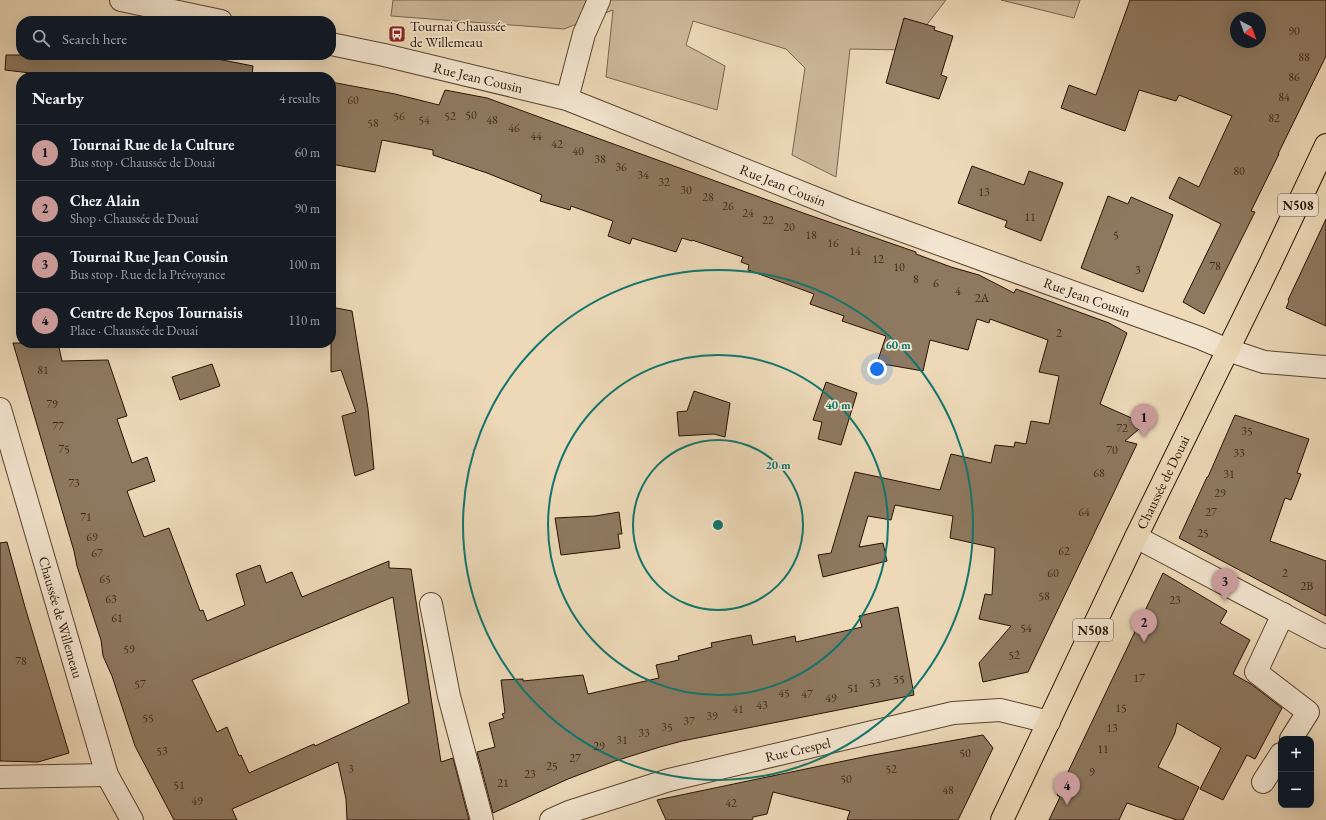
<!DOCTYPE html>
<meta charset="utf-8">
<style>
:root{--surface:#171b24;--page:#242831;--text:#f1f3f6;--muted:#9ea1a6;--line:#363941;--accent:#c59692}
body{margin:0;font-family:"EB Garamond",serif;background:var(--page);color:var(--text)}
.controls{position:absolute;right:12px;bottom:12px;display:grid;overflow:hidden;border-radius:8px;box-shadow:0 4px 16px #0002}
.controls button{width:36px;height:36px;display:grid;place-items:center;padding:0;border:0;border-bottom:1px solid var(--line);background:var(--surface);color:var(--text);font:20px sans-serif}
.compass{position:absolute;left:1230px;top:12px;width:36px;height:36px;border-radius:50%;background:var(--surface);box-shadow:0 4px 16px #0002;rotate:139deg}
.you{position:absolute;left:877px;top:369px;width:14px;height:14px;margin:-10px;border:3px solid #fff;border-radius:50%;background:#1a73e8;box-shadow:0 0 0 6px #1a73e833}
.badge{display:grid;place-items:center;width:26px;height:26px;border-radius:50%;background:var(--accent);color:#111;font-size:13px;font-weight:700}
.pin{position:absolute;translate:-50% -33px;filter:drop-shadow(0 1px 2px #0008)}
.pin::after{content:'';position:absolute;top:21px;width:14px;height:12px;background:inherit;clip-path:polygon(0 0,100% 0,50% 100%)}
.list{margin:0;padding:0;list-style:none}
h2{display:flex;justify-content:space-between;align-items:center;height:52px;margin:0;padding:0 16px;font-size:17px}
h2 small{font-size:13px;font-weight:400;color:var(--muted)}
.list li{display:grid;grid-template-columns:26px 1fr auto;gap:12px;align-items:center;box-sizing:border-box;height:56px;padding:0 16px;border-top:1px solid var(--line)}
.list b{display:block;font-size:15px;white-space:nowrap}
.list p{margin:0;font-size:13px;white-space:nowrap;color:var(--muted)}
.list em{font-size:13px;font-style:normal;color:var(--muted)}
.icon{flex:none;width:22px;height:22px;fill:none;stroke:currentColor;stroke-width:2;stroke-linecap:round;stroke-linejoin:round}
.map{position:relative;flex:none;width:1326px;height:820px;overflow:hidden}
.search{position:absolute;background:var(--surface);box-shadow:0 4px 16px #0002;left:16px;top:16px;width:320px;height:44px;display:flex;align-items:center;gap:10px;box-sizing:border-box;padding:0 14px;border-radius:16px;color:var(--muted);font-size:15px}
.panel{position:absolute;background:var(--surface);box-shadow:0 4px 16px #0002;left:16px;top:72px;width:320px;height:276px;border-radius:16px}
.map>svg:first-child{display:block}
</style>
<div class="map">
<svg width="1326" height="820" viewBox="0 0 1326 820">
<rect width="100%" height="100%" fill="#edd9b8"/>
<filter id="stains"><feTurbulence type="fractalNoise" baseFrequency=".005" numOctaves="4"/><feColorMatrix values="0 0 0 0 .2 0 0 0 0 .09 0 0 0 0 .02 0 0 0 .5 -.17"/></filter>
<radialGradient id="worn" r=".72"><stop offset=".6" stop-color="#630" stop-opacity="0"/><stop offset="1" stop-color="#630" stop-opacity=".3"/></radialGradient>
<g fill="#ccb799" stroke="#7a644c">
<path d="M 393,0 L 946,0 L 907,50 L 850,49 L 836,177 L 792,155 L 805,68 L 786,49 L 693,21 L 686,45 L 725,66 L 717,110 L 606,77 L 613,10 L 564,29 L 391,16 Z"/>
<path d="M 1001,0 L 1080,0 L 1074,18 Z"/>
</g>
<g fill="#8e7960" stroke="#281000" fill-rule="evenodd">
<path d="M 1130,0 L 1326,0 L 1326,56 L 1278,154 L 1279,154 L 1251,211 L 1255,212 L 1204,314 L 1183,302 L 1221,224 L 1169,198 L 1179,177 L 1199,187 L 1232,116 L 1179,95 L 1176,101 L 1139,90 L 1125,131 L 1061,108 L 1069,85 L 1096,95 ZM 1236,18 L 1260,18 L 1260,42 L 1236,42 Z"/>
<path d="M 904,18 L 935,27 L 934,30 L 953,36 L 941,75 L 947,77 L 939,99 L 886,83 Z"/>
<path d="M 6,55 L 197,55 L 253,66 L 252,77 L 64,77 L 5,70 Z"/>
<path d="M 331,82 L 395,94 L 439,105 L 445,90 L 487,98 L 806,214 L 916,252 L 916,254 L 951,267 L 979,275 L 1014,293 L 1016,289 L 1109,323 L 1127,333 L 1100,404 L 1145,424 L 1125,441 L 1137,444 L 1028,672 L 983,682 L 979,663 L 1011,626 L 979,619 L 985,594 L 992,595 L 995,548 L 950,538 L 953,516 L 895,505 L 891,520 L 868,516 L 859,547 L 883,543 L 887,561 L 823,577 L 818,555 L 831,553 L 855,472 L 940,490 L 951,454 L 991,463 L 995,445 L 1014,447 L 1015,442 L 1026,444 L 1031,421 L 1049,424 L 1059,376 L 1039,372 L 1048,340 L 990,319 L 989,323 L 977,319 L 968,350 L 930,340 L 923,371 L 877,363 L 886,336 L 842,321 L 844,316 L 810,304 L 814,294 L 748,270 L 749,265 L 741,262 L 743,257 L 692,240 L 692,241 L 682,238 L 676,252 L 632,238 L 630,244 L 608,236 L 613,221 L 571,206 L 570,210 L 540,201 L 542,195 L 487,173 L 433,155 L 433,150 L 382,140 L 375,172 L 331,164 Z"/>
<path d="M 972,166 L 1024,185 L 1029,171 L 1063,183 L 1041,241 L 1005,227 L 1007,221 L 958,203 Z"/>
<path d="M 1108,196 L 1128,204 L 1131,197 L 1173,215 L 1143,292 L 1081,268 Z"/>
<path d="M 1326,219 L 1326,326 L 1286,308 L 1289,301 L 1288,300 Z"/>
<path d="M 331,307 L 352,311 L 368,409 L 374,469 L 355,476 L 342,416 L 356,412 L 341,370 L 331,372 Z"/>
<path d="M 13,343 L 58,343 L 62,361 L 108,360 L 127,416 L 117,419 L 132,463 L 147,457 L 155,481 L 127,491 L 144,537 L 169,528 L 200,611 L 203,610 L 207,621 L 245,605 L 236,574 L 260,565 L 266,583 L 292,572 L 302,597 L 389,561 L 389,568 L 411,569 L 441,762 L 453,758 L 469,820 L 347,820 L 346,799 L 338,762 L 232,809 L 237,820 L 174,820 L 135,746 L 112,676 L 103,656 L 101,640 L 77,566 L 74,551 ZM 393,597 L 409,703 L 315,746 L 314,744 L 249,773 L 241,755 L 239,756 L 227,727 L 217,732 L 192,680 Z"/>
<path d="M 212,364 L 220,386 L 180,400 L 172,377 Z"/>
<path d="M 826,382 L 857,393 L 841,445 L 818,439 L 822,422 L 813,420 Z"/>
<path d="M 694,391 L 730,403 L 725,437 L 714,434 L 679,436 L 677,412 L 687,411 Z"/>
<path d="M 1235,415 L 1309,439 L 1297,473 L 1301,474 L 1291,500 L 1285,498 L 1270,541 L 1326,561 L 1326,616 L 1179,538 L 1207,477 L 1208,477 Z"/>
<path d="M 619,512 L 622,534 L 618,534 L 620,548 L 561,555 L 555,518 L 595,516 Z"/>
<path d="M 7,542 L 25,607 L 69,753 L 38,762 L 0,761 L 0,543 Z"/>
<path d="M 1163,573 L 1227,611 L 1220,623 L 1250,640 L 1233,674 L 1251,684 L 1282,708 L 1255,759 L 1247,755 L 1223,800 L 1200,789 L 1221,748 L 1177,723 L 1175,733 L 1158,767 L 1199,787 L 1183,820 L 1177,820 L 1127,803 L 1119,820 L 1049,820 L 1060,797 L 1057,795 Z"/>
<path d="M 898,607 L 914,695 L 682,741 L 660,747 L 615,761 L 568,779 L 493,813 L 477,752 L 495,747 L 489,723 L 504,718 L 502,714 L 505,713 L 501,680 L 523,679 L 523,681 L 583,675 L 588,694 L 659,678 L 656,665 L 679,660 L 678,656 L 712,647 L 711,643 L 751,635 L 753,645 L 795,636 L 796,642 L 862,627 L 859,616 Z"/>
<path d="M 983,735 L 993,748 L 958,820 L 847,820 L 850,811 L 773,792 L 767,814 L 753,817 L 752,820 L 666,820 L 657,800 L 868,756 Z"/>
</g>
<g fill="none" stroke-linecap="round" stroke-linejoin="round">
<g stroke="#59422e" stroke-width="24">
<g id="minor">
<path d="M 121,0 L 221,21"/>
<path id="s1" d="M 331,44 L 384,55 L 567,99 L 845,210 L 1200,338 L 1228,350 L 1264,362 L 1326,367"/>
<path d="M 567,99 L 584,34 L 599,0"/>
<path id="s2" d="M 0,409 L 107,775 L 132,820"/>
<path d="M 1136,537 L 1326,637"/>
<path d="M 431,604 L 449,696 L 482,820"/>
<path d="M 1283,614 L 1256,672 L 1308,712 L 1291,739"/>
<path d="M 0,777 L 107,775"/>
<path d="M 1263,782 L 1281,754"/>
<path id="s3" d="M 551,820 L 569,812 L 669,780 L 953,713 L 1000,710 L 1049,722"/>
</g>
</g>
<g stroke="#281000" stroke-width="24">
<g id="major">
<path id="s4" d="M 1002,820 L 1136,537 L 1270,264 L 1326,145"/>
</g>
</g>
<use href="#minor" stroke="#f3e6d1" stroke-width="22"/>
<use href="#major" stroke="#edd9b8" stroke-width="22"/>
</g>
<g fill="none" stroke="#0f766e" stroke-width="2">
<circle cx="718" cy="525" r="85"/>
<circle cx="718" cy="525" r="170"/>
<circle cx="718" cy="525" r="255"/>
</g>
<defs>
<g id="bus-square" transform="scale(0.9)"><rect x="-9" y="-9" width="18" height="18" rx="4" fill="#8f2418" stroke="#f3e6d1"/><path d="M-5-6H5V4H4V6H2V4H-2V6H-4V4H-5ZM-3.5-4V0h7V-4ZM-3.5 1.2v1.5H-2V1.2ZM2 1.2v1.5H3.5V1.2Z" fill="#fff"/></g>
</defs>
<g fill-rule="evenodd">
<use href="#bus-square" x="397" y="34"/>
</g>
<g text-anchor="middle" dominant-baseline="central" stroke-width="3.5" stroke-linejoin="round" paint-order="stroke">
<g font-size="12" fill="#422a18">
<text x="1294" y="31">90</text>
<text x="1304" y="57">88</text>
<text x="1294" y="77">86</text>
<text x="1284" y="97">84</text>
<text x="353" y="100">60</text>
<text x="471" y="115">50</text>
<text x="399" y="116">56</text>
<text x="450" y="116">52</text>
<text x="1274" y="118">82</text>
<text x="424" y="120">54</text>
<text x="492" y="120">48</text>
<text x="373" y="123">58</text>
<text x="514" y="128">46</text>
<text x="536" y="136">44</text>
<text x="557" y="144">42</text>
<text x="578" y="151">40</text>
<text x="600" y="159">38</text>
<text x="621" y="167">36</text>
<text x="1239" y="171">80</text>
<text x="643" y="175">34</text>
<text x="664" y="182">32</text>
<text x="686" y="190">30</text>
<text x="984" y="192">13</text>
<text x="708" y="197">28</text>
<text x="728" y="206">26</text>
<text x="748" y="213">24</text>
<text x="1030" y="217">11</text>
<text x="768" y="220">22</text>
<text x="789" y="227">20</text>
<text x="811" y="235">18</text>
<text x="1116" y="235">5</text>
<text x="833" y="243">16</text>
<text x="855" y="251">14</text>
<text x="878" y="259">12</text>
<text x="1215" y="266">78</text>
<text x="899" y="267">10</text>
<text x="1138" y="270">3</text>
<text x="916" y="279">8</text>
<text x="936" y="283">6</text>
<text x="958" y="291">4</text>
<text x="982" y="298">2A</text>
<text x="1059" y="333">2</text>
<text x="43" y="370">81</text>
<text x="52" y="404">79</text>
<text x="58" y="426">77</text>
<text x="1122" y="428">72</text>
<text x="1247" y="431">35</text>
<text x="64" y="449">75</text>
<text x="1112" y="450">70</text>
<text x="1239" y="453">33</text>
<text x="1099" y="473">68</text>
<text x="1229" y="474">31</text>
<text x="74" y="483">73</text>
<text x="1220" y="493">29</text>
<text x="1084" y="512">64</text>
<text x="1211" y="512">27</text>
<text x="86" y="517">71</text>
<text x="1203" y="533">25</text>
<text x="92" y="537">69</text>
<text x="1064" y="551">62</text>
<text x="97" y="553">67</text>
<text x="1053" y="573">60</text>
<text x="1285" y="573">2</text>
<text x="105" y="579">65</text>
<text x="1307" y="586">2B</text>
<text x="1044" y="596">58</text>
<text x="111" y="599">63</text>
<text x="1175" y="600">23</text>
<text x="117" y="618">61</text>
<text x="1026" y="628">54</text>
<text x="129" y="649">59</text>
<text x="1014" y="655">52</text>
<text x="21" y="661">78</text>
<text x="1139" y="678">17</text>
<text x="899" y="679">55</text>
<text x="875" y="683">53</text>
<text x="140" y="684">57</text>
<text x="853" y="688">51</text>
<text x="784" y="693">45</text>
<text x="807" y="694">47</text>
<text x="831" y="698">49</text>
<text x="762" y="705">43</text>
<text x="1121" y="708">15</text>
<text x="738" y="709">41</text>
<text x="712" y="716">39</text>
<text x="148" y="718">55</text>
<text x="689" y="721">37</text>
<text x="667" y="727">35</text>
<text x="1112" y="728">13</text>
<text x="644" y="733">33</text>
<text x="622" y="740">31</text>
<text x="599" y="746">29</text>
<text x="1103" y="749">11</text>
<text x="162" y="751">53</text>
<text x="965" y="753">50</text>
<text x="575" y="758">27</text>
<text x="552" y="766">25</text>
<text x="351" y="769">3</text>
<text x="891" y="769">52</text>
<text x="1092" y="772">9</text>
<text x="530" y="774">23</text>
<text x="846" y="779">50</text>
<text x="503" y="783">21</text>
<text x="179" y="785">51</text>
<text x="948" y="790">48</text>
<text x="197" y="801">49</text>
<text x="731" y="803">42</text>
</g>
<g fill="#f3e6d1" stroke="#65503f" stroke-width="1">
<rect x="1278" y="194" width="40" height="22" rx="3"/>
<rect x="1073" y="619" width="40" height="22" rx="3"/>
</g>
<g font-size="13" font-weight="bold" fill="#281000">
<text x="1298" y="205">N508</text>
<text x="1093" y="630">N508</text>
</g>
<g font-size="14" fill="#281000" stroke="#f3e6d1" text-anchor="start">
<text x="410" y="26">Tournai Chaussée<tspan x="410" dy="16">de Willemeau</tspan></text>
</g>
<g font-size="14" fill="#281000" stroke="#f3e6d1">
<text stroke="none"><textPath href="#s1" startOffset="151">Rue Jean Cousin</textPath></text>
<text stroke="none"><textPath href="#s1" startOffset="475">Rue Jean Cousin</textPath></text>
<text stroke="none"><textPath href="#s1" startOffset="799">Rue Jean Cousin</textPath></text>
<text stroke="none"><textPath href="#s4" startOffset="374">Chaussée de Douai</textPath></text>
<text stroke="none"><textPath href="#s2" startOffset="217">Chaussée de Willemeau</textPath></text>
<text stroke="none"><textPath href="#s3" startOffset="257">Rue Crespel</textPath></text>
</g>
</g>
<circle cx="718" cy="525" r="6" fill="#0f766e" stroke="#f3e6d1" stroke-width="2"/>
<g font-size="12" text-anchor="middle" font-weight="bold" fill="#0f766e" stroke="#f3e6d1" stroke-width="3.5" stroke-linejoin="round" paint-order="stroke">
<text x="898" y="349">60 m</text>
<text x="838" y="409">40 m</text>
<text x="778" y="469">20 m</text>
</g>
<rect width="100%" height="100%" filter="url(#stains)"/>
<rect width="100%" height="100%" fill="url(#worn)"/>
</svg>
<div class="controls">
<button>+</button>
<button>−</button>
</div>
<svg class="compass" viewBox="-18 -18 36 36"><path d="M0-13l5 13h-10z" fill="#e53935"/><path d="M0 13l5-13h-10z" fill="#9ea1a6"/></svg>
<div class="you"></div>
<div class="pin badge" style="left:1144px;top:437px">1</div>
<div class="pin badge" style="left:1144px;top:642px">2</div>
<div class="pin badge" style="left:1225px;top:601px">3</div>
<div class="pin badge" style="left:1067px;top:805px">4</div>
<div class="search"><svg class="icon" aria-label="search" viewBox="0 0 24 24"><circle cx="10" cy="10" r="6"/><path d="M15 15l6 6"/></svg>Search here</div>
<section class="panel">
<h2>Nearby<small>4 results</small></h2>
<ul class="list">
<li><span class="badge">1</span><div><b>Tournai Rue de la Culture</b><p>Bus stop · Chaussée de Douai</p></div><em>60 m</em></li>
<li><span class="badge">2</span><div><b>Chez Alain</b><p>Shop · Chaussée de Douai</p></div><em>90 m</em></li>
<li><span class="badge">3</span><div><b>Tournai Rue Jean Cousin</b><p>Bus stop · Rue de la Prévoyance</p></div><em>100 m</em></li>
<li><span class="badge">4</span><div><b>Centre de Repos Tournaisis</b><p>Place · Chaussée de Douai</p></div><em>110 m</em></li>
</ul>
</section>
</div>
